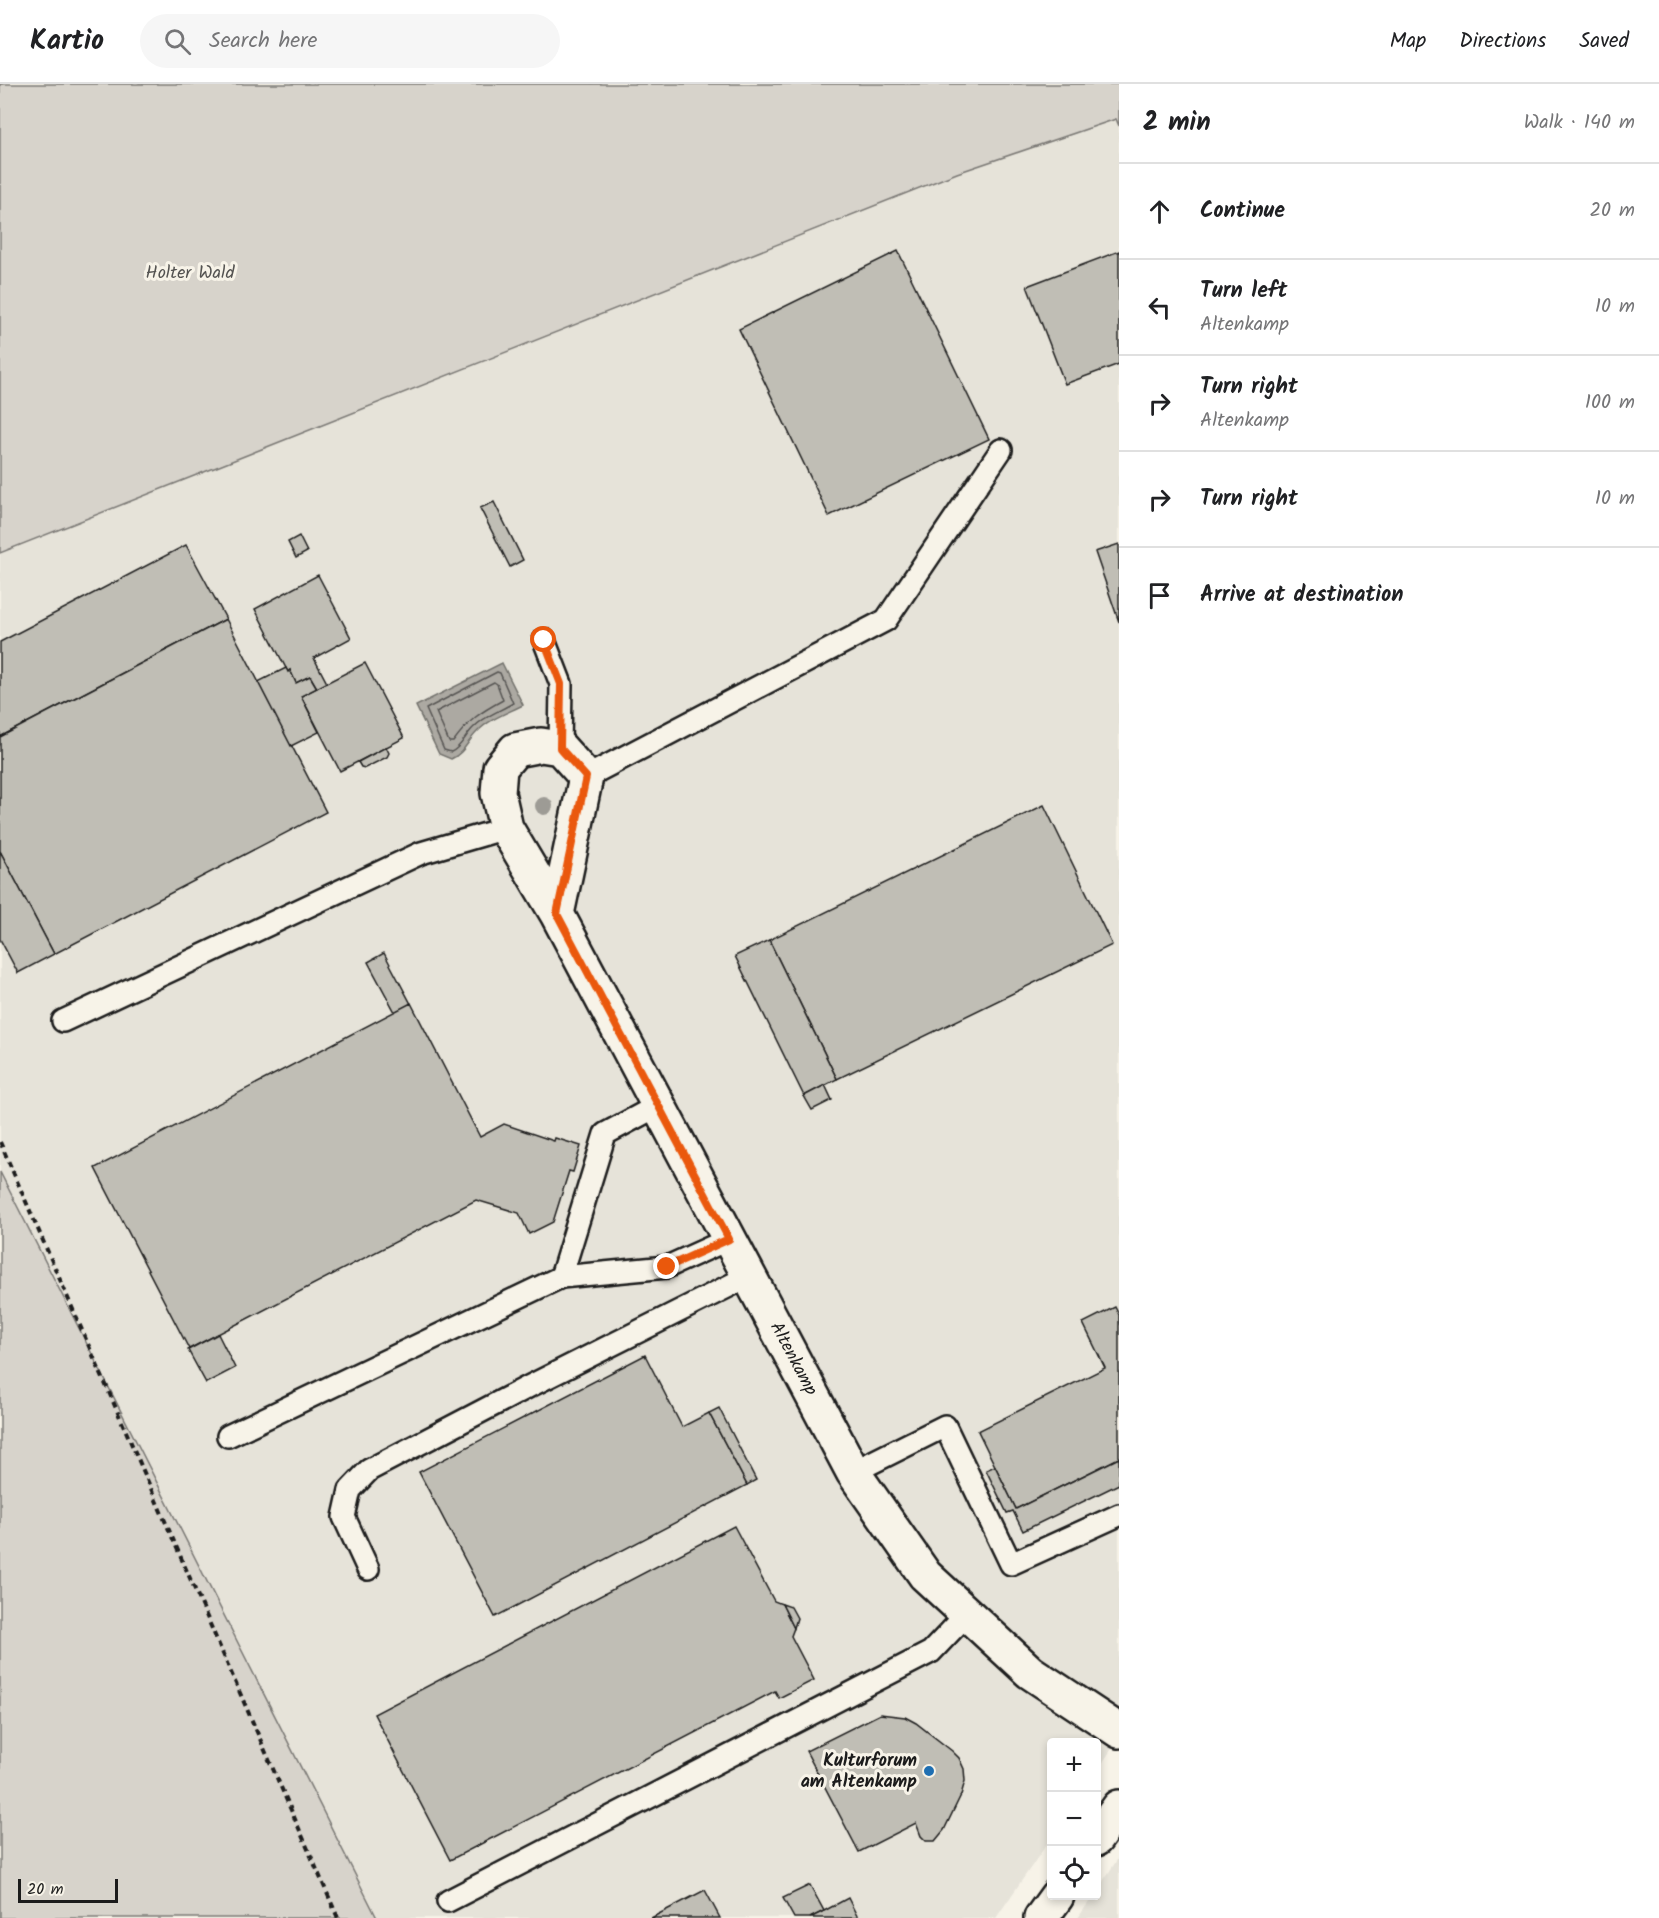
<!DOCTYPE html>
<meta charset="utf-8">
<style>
:root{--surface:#fff;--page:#f6f6f6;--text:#202124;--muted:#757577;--line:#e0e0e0}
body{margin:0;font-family:Kalam,sans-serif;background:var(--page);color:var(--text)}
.controls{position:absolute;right:18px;bottom:18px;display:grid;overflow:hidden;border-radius:6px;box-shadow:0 3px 9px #0003}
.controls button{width:54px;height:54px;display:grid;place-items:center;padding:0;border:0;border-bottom:2px solid var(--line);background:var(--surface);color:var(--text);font:30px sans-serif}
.scale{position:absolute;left:18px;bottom:15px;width:100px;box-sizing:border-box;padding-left:6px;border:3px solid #1c1c1c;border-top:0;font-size:16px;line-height:21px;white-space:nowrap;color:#1c1c1c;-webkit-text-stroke:4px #f7f3e8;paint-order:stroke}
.stop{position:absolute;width:18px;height:18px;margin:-14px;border:4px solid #ea580c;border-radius:50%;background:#fff}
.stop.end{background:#ea580c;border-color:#fff;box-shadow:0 2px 6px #0008}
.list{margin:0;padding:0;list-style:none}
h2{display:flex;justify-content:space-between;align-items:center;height:78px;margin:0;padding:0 24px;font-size:26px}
h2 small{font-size:20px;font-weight:400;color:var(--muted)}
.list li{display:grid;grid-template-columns:39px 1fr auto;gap:18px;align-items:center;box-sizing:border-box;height:96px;padding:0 24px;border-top:2px solid var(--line)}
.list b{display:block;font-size:22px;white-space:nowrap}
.list p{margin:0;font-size:20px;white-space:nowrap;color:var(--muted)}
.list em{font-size:20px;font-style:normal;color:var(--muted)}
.icon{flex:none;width:33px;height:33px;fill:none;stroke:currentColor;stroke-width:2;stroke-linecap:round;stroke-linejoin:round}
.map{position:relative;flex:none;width:1119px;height:1834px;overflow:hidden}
header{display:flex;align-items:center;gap:36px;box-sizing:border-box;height:84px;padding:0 30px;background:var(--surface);border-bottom:2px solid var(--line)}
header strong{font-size:28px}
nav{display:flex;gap:33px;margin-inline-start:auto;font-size:21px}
.search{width:420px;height:54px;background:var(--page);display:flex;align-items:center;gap:15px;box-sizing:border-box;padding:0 21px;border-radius:33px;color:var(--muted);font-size:22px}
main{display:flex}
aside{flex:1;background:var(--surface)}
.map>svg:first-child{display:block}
</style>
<header>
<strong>Kartio</strong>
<div class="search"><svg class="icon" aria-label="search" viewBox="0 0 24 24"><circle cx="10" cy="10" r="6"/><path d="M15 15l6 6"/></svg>Search here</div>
<nav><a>Map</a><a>Directions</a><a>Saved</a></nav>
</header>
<main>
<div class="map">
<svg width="1119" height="1834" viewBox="0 0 1119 1834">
<rect width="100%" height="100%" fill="#f7f3e8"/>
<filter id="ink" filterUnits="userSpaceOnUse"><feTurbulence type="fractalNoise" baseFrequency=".0167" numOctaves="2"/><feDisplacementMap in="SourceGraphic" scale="12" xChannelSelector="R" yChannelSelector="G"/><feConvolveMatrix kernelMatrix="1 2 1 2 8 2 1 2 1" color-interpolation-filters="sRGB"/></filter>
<g filter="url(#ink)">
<g fill="#e6e3d9">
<path d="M 1116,35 L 1119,42 L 1119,1654 L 1097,1687 L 1096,1658 L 1052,1658 L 1051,1754 L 996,1834 L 377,1834 L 0,1088 L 0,469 L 957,89 Z"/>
<path d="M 1119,1773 L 1119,1834 L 1078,1834 L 1093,1812 L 1096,1812 L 1097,1806 Z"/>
</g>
<g fill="#d7d3cb" stroke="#7a7874" stroke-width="1.5">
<path d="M 0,0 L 1119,0 L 1119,42 L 1116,35 L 957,89 L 0,469 Z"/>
<path d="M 0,1088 L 377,1834 L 0,1834 Z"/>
</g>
<path fill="#aca9a2" stroke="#72716c" stroke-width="1.5" d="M 502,579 L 523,621 C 507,629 489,635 477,648 C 467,658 464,669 451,675 L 439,670 L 416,622 Z"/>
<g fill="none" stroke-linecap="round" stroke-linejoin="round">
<g stroke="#565452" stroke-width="1.5">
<path d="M 497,588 L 500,589 L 513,619 C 500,627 484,632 473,644 C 465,652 461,664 451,668 L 444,666 L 426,625 Z"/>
<path d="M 494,598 L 497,600 L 503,616 C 479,629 470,635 453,658 L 449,658 L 436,628 Z"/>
</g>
</g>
<g fill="#c0beb5" stroke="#1c1c1c" stroke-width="1.5">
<path d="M 898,167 L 989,355 L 829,432 L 739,245 Z"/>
<path d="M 1119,167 L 1119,280 L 1065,300 L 1027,202 Z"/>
<path d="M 494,418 L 523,476 L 510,483 L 480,424 Z"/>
<path d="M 299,452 L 307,468 L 296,474 L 288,458 Z"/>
<path d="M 1119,460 L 1119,538 L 1095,468 Z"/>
<path d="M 186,461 L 226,535 L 0,653 L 0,558 Z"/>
<path d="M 318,491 L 351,554 L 314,574 L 327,599 L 317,604 L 310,592 L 296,599 L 290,586 L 288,588 L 255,525 Z"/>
<path d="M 226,535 L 326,728 L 54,870 L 0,767 L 0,653 Z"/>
<path d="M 365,579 L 404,654 L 340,687 L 301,612 Z"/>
<path d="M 286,584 L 288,588 L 290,586 L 296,599 L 310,592 L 317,604 L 301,612 L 319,648 L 291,662 L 258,598 Z"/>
<path d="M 386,663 L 389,669 L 387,673 L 365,684 L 361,683 L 358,678 Z"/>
<path d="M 1044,721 L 1112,861 L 837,995 L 769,856 Z"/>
<path d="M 0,767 L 54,870 L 18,889 L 0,855 Z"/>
<path d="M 769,856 L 837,995 L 804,1012 L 735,872 Z"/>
<path d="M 384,869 L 411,920 L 395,928 L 368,878 Z"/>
<path d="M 411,919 L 480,1053 L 504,1040 L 554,1057 L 555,1054 L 581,1062 L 573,1088 L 569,1087 L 553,1138 L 529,1150 L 519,1129 L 476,1116 L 189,1265 L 95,1084 Z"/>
<path d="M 825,1001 L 832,1016 L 812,1026 L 804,1012 Z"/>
<path d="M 1115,1223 L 1119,1231 L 1119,1374 L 1016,1425 L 978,1347 L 1105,1284 L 1083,1239 Z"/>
<path d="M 218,1250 L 235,1284 L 206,1299 L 188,1266 Z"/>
<path d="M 645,1271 L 682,1343 L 709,1329 L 747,1401 L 495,1533 L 419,1388 Z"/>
<path d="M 719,1324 L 756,1396 L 747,1401 L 709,1329 Z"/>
<path d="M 1119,1374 L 1119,1400 L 1023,1447 L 1013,1427 L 1007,1429 L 986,1386 L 995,1382 L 1016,1425 Z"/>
<path d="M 734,1442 L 774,1517 L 782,1520 L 794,1544 L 791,1552 L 814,1596 L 779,1614 L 775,1607 L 450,1776 L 374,1630 Z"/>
<path d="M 782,1520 L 791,1523 L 797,1534 L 794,1544 Z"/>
<path d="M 880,1630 L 905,1633 L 916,1639 L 952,1667 L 959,1674 L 964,1685 L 965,1697 L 961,1711 L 944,1746 L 935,1757 L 926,1757 L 921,1752 L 916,1739 L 859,1768 L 806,1667 Z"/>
<path d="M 810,1801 L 824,1827 L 810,1834 L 794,1834 L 783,1814 Z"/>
<path d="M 705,1806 L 720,1834 L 651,1834 Z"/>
<path d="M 848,1814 L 858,1834 L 810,1834 L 824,1827 Z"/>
</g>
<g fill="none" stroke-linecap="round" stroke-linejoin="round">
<g stroke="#1c1c1c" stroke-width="26">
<g id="service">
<path d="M 544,556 L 561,600 L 560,664"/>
<path d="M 586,693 L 886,536 L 1001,366"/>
<path d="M 63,937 L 421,769 L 506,744"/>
<path d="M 561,1193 L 605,1050 L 659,1021"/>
<path d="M 228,1352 L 561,1193 L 667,1183 L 729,1155"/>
<path d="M 853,1388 L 945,1342 L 1011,1480 L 1119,1431"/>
<path d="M 368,1485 L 344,1433 L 350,1406 L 369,1386 L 528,1303 L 749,1192"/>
<path d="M 448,1817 L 931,1568 L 967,1530"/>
</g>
</g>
<g stroke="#1c1c1c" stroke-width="38">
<g id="minor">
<path d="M 557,830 L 586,693 L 560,664 L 541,661 L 515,666 L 500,684 L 498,709 L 506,744 L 557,830 L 853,1388 L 925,1491 L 1030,1588 L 1119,1647"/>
<path d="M 1096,1755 L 1119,1723"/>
<path d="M 1041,1834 L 1057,1812"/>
</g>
</g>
<path stroke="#1c1c1c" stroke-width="4" stroke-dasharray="6 4.5" stroke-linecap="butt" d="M 0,1058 L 338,1834"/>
<use href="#service" stroke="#f7f3e8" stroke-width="21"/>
<use href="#minor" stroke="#f7f3e8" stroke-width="33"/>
</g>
<circle fill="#9d9b95" cx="544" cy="722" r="9"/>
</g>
<g fill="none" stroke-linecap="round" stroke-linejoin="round" filter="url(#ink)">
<path stroke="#ea580c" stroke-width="8" d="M 544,556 L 561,600 L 560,664 L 586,693 L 557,830 L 729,1155 L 667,1183"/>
</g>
<circle fill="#1f6fb2" stroke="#f7f3e8" stroke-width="2" cx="929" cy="1687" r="6"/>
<g text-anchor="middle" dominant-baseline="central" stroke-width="6" stroke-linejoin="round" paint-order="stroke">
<g font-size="18" fill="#545351" stroke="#f7f3e8">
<text x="190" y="189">Holter Wald</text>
</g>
<g font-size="18" fill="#1c1c1c" stroke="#f7f3e8">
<text transform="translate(793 1275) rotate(62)">Altenkamp</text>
</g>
<g font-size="18" font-weight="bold" fill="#1c1c1c" stroke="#f7f3e8" text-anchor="end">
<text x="917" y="1677">Kulturforum<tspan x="917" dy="21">am Altenkamp</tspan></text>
</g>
</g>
</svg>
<div class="controls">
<button>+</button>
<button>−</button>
<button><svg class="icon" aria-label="locate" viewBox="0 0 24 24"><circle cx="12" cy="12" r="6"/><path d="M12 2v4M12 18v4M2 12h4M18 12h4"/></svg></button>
</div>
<div class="scale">20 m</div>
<div class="stop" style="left:544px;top:556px"></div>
<div class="stop end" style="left:667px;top:1183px"></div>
</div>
<aside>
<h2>2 min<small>Walk · 140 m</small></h2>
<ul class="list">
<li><svg class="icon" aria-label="ahead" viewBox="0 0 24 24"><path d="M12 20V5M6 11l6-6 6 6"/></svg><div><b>Continue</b></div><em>20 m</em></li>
<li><svg class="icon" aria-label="left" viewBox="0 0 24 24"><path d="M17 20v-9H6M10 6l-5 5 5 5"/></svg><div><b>Turn left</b><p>Altenkamp</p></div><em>10 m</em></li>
<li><svg class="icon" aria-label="right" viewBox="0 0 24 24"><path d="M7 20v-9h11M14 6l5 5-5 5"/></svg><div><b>Turn right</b><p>Altenkamp</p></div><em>100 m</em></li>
<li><svg class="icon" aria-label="right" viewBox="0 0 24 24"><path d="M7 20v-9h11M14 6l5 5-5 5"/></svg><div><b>Turn right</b></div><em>10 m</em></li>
<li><svg class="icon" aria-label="arrive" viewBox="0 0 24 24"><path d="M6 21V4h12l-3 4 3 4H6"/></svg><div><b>Arrive at destination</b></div></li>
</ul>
</aside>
</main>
